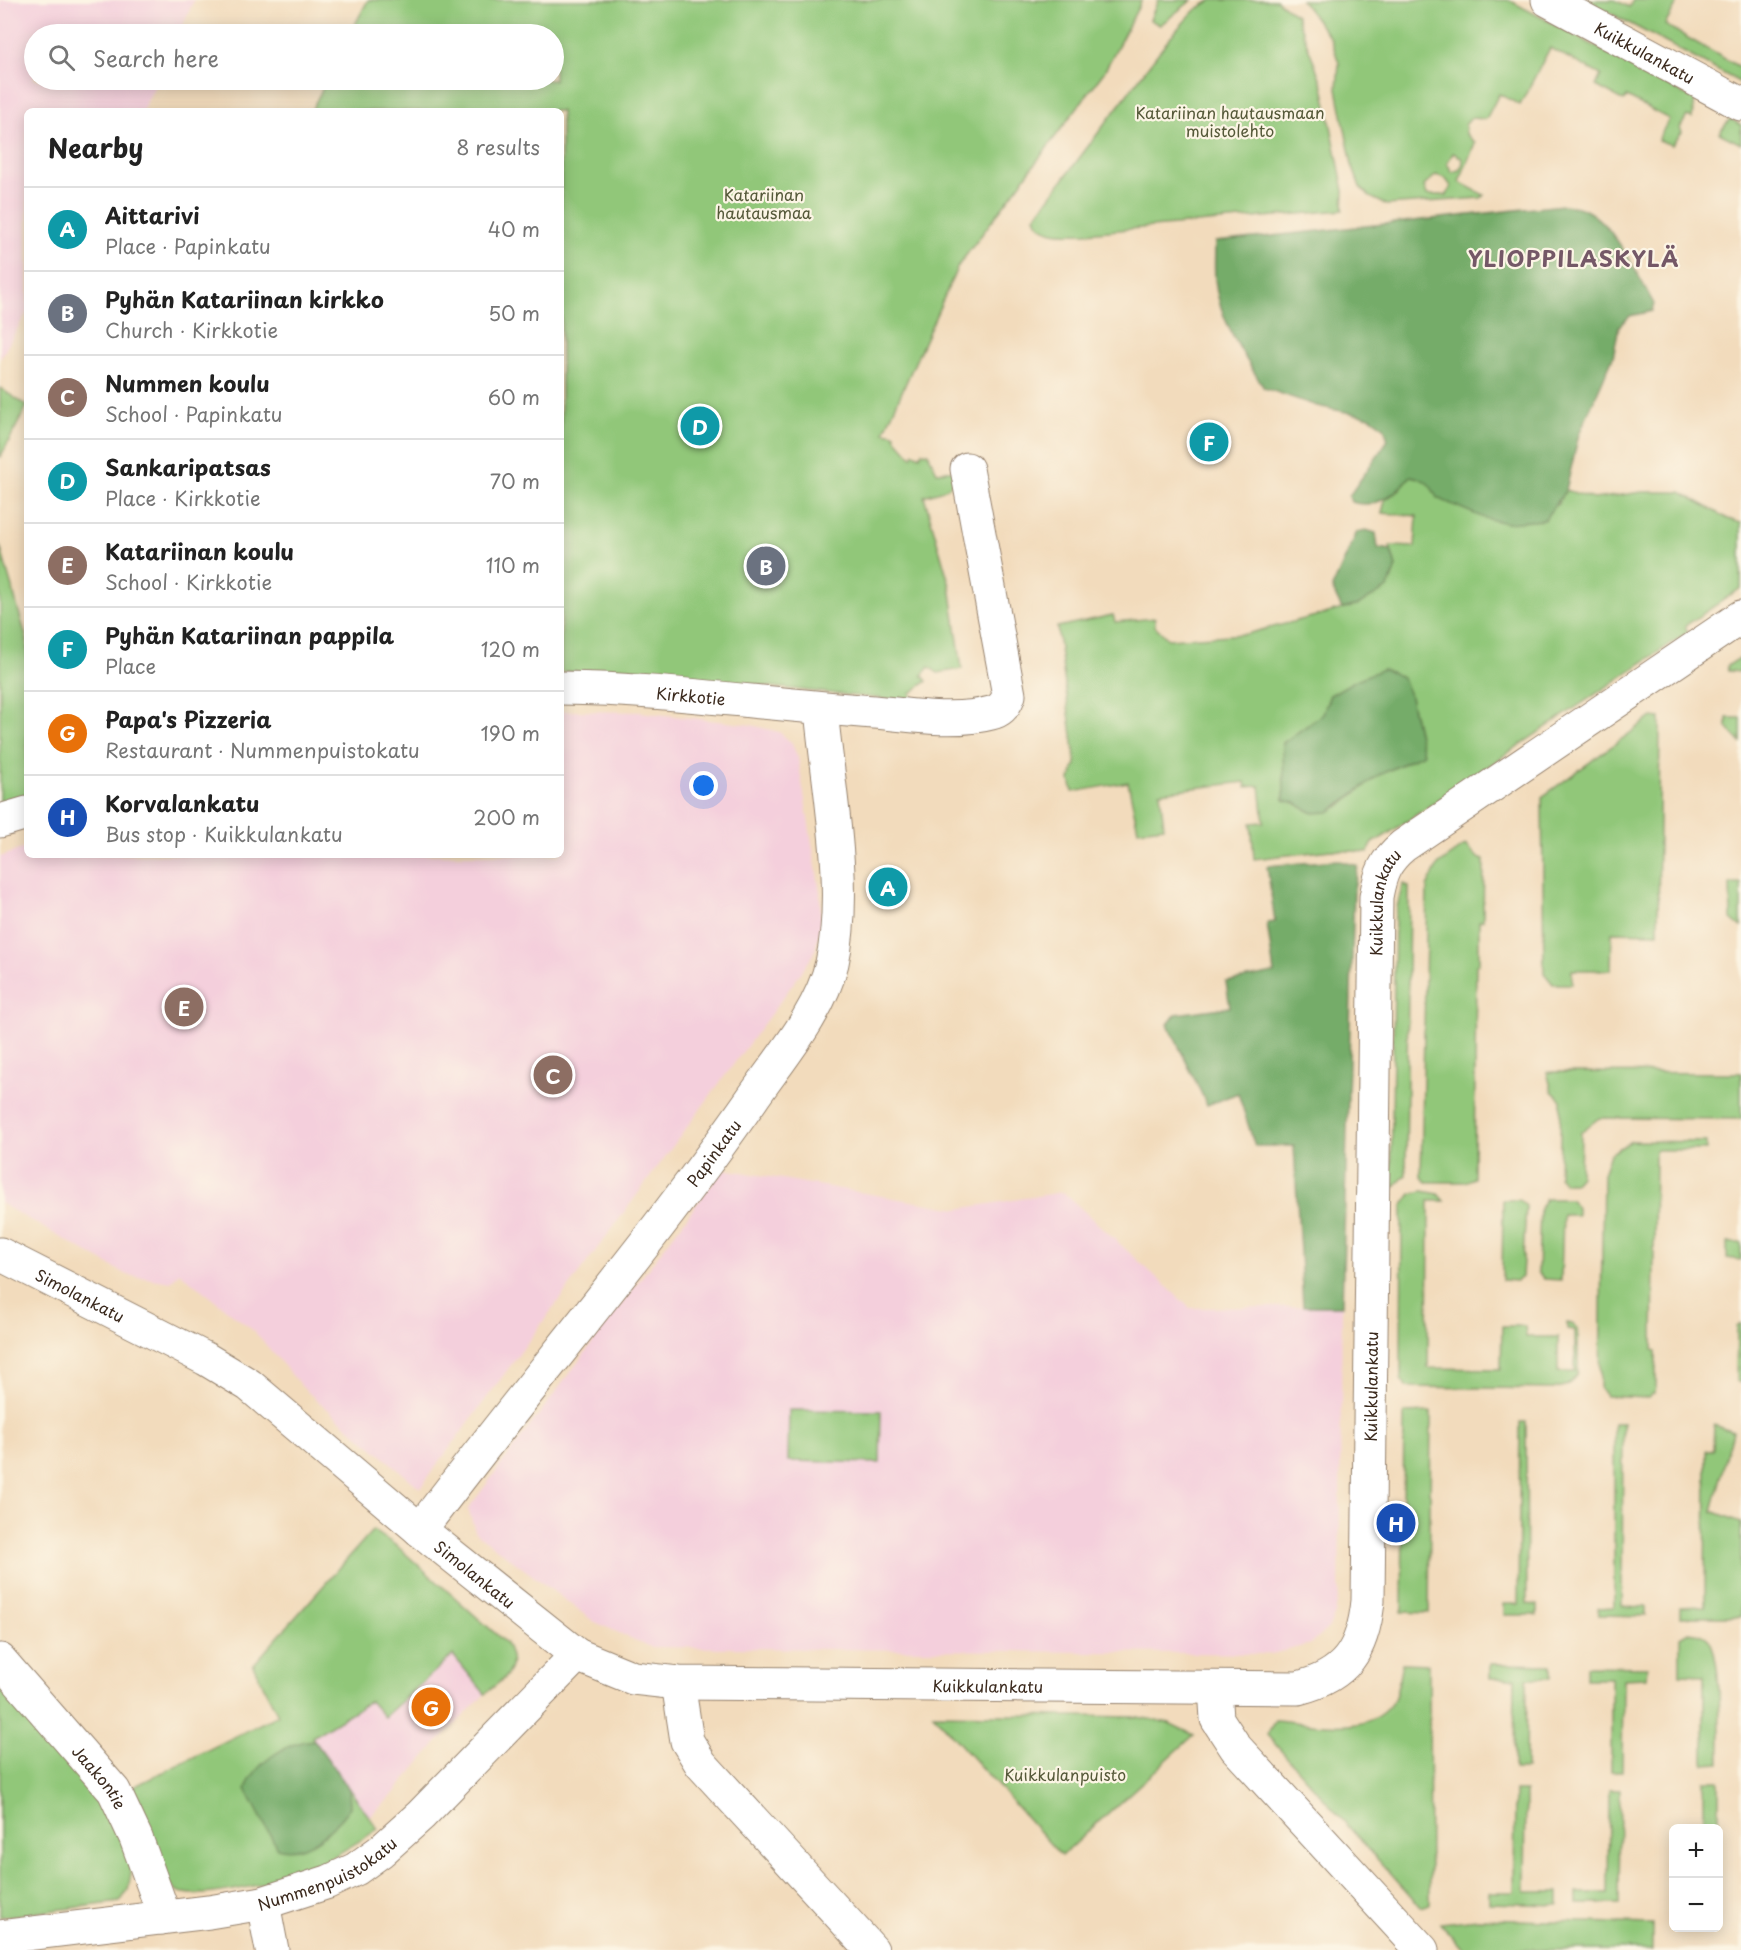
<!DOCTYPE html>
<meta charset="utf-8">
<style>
:root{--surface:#fff;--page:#f6f6f6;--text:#222;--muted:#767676;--line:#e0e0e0;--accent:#1a73e8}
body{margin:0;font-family:"Playpen Sans",sans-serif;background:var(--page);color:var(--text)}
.controls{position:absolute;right:18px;bottom:18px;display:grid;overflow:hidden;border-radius:9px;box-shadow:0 3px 15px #0003}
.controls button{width:54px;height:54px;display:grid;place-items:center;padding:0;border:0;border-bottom:2px solid var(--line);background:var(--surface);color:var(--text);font:30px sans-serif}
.you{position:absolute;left:704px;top:786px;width:21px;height:21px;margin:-15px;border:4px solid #fff;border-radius:50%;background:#1a73e8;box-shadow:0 0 0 9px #1a73e833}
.badge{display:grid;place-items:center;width:39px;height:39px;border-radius:50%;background:var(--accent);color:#fff;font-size:20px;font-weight:700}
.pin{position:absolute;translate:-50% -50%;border:3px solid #fff;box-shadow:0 2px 6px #0006}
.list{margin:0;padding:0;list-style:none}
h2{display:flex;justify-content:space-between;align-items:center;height:78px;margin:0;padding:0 24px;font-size:26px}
h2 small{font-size:20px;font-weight:400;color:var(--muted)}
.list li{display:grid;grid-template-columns:39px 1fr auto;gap:18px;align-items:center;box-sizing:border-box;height:84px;padding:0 24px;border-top:2px solid var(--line)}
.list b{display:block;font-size:22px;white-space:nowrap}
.list p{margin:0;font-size:20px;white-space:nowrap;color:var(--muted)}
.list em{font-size:20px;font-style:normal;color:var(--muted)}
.icon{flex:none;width:33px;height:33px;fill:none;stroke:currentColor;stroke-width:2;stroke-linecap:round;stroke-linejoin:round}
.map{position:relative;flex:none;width:1741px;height:1950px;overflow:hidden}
.search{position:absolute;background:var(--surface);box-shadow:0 3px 15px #0003;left:24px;top:24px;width:540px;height:66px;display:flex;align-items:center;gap:15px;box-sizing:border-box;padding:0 21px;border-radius:33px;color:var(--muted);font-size:22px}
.panel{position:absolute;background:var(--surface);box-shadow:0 3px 15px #0003;left:24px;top:108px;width:540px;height:750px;border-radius:9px}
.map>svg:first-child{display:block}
</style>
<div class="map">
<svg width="1741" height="1950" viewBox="0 0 1741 1950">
<rect width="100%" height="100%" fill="#fcf5e5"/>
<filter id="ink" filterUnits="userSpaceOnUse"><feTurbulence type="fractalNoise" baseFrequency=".0167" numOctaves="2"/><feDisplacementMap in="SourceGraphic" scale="12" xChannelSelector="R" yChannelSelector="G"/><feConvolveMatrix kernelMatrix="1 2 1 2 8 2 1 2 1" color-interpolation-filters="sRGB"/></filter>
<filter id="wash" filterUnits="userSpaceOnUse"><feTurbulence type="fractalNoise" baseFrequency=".008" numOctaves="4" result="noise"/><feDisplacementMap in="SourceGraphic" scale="24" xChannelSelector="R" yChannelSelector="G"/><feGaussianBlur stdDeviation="1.35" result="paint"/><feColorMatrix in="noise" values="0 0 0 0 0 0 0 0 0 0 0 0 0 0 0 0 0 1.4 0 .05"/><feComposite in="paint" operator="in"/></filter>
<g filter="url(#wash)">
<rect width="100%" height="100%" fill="#f2dbbc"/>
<g fill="#f4cfdc">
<path d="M 0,0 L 194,0 L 179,34 L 34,34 L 34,80 L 158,80 L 142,111 L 27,111 L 27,312 L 0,359 Z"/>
<path d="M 561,711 L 639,712 L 751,725 L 779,732 L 791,742 L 798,758 L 820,892 L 821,924 L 814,954 L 787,992 L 420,1488 L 303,1388 L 254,1331 L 179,1272 L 171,1282 L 127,1275 L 0,1203 L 0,857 L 27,847 L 27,855 L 561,855 Z"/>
<path d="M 723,1169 L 958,1209 L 1063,1192 L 1190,1308 L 1342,1306 L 1339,1592 L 1335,1614 L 1329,1627 L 1311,1644 L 1271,1654 L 650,1647 L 593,1621 L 476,1533 L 468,1509 Z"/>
<path d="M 453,1654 L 485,1694 L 431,1749 L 391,1797 L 369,1817 L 312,1738 L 370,1701 L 384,1717 Z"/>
</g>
<g fill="#91c779" stroke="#66784c" stroke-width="1.5" fill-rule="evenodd">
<path d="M 368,0 L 1142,0 L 1104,72 L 958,266 L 884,432 L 895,434 L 896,439 L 912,457 L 914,453 L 920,456 L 922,452 L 928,453 L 937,472 L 957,470 C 954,491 942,490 924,496 L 950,586 L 962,669 L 938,673 L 929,667 L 922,675 L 927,681 L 911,693 L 911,702 L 636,672 L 561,672 L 561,111 L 311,111 L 327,80 L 554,80 L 554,34 L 350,34 Z"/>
<path d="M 1158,0 L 1192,0 L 1160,25 L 1150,20 Z"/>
<path d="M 1212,0 L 1276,0 L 1296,15 L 1323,86 L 1344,191 L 1343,210 L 1085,233 C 1069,233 1041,237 1035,217 L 1171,36 L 1195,10 Z"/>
<path d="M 1301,0 L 1509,0 L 1695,100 L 1692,118 L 1687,116 L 1680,128 L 1682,132 L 1672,145 L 1658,140 L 1669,119 L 1627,97 L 1624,101 L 1596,86 L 1601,75 L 1550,48 L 1520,105 L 1499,94 L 1486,119 L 1471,118 L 1465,125 L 1466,134 L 1475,143 L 1459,182 L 1484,195 L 1481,198 L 1387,205 L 1370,197 L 1360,187 L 1352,165 L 1337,89 L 1339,63 L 1331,39 ZM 1453,153 L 1461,157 L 1463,163 L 1459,170 L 1452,172 L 1447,163 ZM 1436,175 L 1445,178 L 1451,186 L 1447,195 L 1427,195 L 1424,186 Z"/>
<path d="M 1586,0 L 1615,0 L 1629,7 L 1633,0 L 1679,0 L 1665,25 L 1741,68 L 1741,83 Z"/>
<path d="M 1730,119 L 1741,125 L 1741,144 L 1719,133 Z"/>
<path d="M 0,388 L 27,406 L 0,458 Z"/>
<path d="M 1411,476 L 1422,478 L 1431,485 L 1557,505 L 1566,490 L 1594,499 L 1642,492 L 1681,492 L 1728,519 L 1741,523 L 1741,588 L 1685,626 L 1688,632 L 1386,835 L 1373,843 L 1368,852 L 1331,850 L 1254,859 L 1251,823 L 1264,822 L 1260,786 L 1246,787 L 1245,782 L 1160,792 L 1164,827 L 1138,830 L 1128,782 L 1073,792 L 1070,780 L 1076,764 L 1057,627 L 1113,615 L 1115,622 L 1155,618 L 1155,626 L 1168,639 L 1246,634 L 1358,605 L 1396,567 L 1390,546 L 1415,547 L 1417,516 L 1382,513 L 1385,500 L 1399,490 ZM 1402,677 L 1409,693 L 1423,754 L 1379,775 L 1338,807 L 1313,813 L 1295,803 L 1283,743 L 1323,714 L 1330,695 Z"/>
<path d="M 0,546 L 27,640 L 27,795 L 0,802 Z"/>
<path d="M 1741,657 L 1741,672 L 1728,671 L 1727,666 Z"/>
<path d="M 1652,717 L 1660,718 L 1658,933 L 1612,932 L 1611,970 L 1572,970 L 1572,984 L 1553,984 L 1544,973 L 1542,797 Z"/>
<path d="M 1727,718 L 1741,718 L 1741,743 L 1727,727 Z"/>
<path d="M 1466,845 L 1478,858 L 1484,860 L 1483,920 L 1479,921 L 1479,963 L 1476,965 L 1474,1178 L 1465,1182 L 1426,1182 L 1421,1176 L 1427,887 L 1438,865 Z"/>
<path d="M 1403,884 L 1409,887 L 1406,1175 L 1391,1190 L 1395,915 Z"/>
<path d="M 1730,884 L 1741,884 L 1741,927 L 1731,919 Z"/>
<path d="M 1547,1072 L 1741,1073 L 1741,1119 L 1599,1118 L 1581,1132 L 1580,1176 L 1574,1183 L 1564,1183 L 1559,1177 L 1561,1100 L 1552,1091 Z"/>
<path d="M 1631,1141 L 1706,1142 L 1706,1150 L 1655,1150 L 1653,1350 L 1656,1351 L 1656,1386 L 1655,1392 L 1648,1398 L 1606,1396 L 1600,1388 L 1603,1174 L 1610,1154 Z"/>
<path d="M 1423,1191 L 1438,1194 L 1444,1201 L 1429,1201 L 1428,1368 L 1501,1369 L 1502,1326 L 1525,1326 L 1526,1337 L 1558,1337 L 1558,1372 L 1575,1372 L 1575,1330 L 1567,1329 L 1567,1323 L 1572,1324 L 1578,1329 L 1578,1374 L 1568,1385 L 1553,1389 L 1406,1387 L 1401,1379 L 1402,1206 L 1411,1194 Z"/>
<path d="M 1546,1199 L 1571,1199 L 1577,1208 L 1577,1215 L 1563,1215 L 1561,1280 L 1544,1279 L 1538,1272 L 1540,1208 Z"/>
<path d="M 1503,1200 L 1519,1200 L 1526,1206 L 1522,1277 L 1517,1281 L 1502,1280 Z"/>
<path d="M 1727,1243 L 1741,1243 L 1741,1260 L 1727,1258 Z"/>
<path d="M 1741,1323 L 1741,1383 L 1736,1381 L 1737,1326 Z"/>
<path d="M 789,1410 L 881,1411 L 880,1463 L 788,1461 Z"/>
<path d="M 1431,1412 L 1429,1613 L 1402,1612 L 1404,1413 Z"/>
<path d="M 1520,1422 L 1526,1422 L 1527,1604 L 1537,1605 L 1537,1615 L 1504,1615 L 1504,1604 L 1518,1604 Z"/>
<path d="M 1614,1423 L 1623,1423 L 1622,1606 L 1646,1607 L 1646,1616 L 1599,1615 L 1598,1608 L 1614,1607 Z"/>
<path d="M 1714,1425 L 1733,1432 L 1712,1511 L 1741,1522 L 1741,1617 L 1680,1617 L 1680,1607 L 1705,1606 L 1706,1450 L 1713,1450 Z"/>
<path d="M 373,1530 L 398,1547 L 506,1643 C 520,1671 506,1676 485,1694 L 453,1655 L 384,1717 L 370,1701 L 312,1737 L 378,1829 C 354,1845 330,1860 303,1871 C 280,1881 193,1904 174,1889 C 160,1876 137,1810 129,1789 L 278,1715 L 253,1665 Z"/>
<path d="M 1688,1632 C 1696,1633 1704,1633 1709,1640 C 1723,1660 1719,1737 1720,1763 L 1704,1764 L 1704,1675 L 1680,1674 L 1680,1637 Z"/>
<path d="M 1402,1663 L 1429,1664 L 1430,1904 L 1420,1907 L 1267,1735 L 1275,1720 C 1313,1723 1372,1739 1394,1699 C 1399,1689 1399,1674 1402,1663 Z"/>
<path d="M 1490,1664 L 1551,1665 L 1551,1678 L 1527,1678 L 1526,1769 L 1514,1769 L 1515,1678 L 1490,1678 Z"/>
<path d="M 1586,1666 L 1647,1667 L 1646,1678 L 1623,1679 L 1622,1771 L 1611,1771 L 1611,1679 L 1586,1679 Z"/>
<path d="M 0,1686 L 103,1794 L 128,1855 L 131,1874 L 128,1890 L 120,1902 L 0,1917 Z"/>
<path d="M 933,1714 L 1138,1717 L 1169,1723 L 1194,1735 L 1061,1856 Z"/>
<path d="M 1704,1781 L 1719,1781 L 1719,1863 L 1718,1828 L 1704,1828 Z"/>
<path d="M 1609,1790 L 1620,1790 L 1619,1904 L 1577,1904 L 1577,1893 L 1608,1893 Z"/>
<path d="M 1515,1791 L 1526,1791 L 1525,1892 L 1559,1892 L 1559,1905 L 1489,1903 L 1489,1892 L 1514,1892 Z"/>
<path d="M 1478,1919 L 1652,1924 L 1652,1950 L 1464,1950 L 1440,1923 Z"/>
</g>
<g fill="#74ac69" stroke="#586b44" stroke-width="1.5">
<path d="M 1563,205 C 1569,206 1576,206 1581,208 C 1613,220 1638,276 1654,304 L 1652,311 L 1630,316 L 1619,326 L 1613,357 L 1579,434 L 1566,490 L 1544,520 L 1507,523 L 1484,518 L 1437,498 C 1431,485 1426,479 1411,476 C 1395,494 1377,510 1351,502 L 1349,496 L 1388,440 L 1384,427 L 1370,417 L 1317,406 L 1264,388 C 1244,356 1218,318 1215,279 C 1214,267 1215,254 1215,242 Z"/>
<path d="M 1366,530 L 1376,533 L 1378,548 L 1391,550 L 1396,567 L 1388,588 L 1358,605 L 1342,609 L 1332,588 L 1357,532 Z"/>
<path d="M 1383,669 L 1402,677 L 1409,693 L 1423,754 L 1379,775 L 1329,812 L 1313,813 L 1295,803 L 1284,800 L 1283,743 L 1323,714 L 1330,695 L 1356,680 Z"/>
<path d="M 1337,860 L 1358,866 L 1354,888 L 1342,1306 L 1303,1306 L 1294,1146 L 1255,1146 L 1238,1093 L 1207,1105 L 1168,1024 L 1176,1014 L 1230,1007 L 1226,982 L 1274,973 L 1267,923 L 1275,922 L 1267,866 Z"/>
<path d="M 314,1740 L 349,1789 L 350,1807 C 333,1829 308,1857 277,1848 L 246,1789 C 255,1763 286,1742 314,1740 Z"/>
</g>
</g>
<g filter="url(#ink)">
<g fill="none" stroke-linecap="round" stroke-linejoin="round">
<g stroke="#96826d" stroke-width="35">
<g id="minor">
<path id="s1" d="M 561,688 C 666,689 769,705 874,712 C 911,715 954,723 991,713 C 1001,711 1006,704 1009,695 L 967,469"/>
<path d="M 0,821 L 27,813"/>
<path id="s2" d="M 0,1254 L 206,1359 L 249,1385 L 420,1530 L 577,1655"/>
<path id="s3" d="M 420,1530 C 529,1385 648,1248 752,1099 C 781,1057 820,1013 832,963 C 849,886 828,788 821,709"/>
<path id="s4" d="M 0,1660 L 114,1791 L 136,1838 L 160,1904 L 162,1918"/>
<path d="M 678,1683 L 687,1741 L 701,1764 L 872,1950"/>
<path d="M 1215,1688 L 1217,1719 L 1236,1748 L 1422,1950"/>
<path d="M 263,1903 L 272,1950"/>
</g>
</g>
<g stroke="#96826d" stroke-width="35">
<g id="tertiary">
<path id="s5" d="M 1548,0 L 1741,104"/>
<path id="s6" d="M 0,1937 L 209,1912 L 263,1903 L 328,1882 L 356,1869 L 381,1851 L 421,1815 L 577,1655 L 633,1678 L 678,1683 L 1298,1688 C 1346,1676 1363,1650 1368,1601 L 1376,897 C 1380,874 1385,861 1403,846 L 1741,617"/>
</g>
</g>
<use href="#minor" stroke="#fff" stroke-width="33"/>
<use href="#tertiary" stroke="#fff" stroke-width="33"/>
</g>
</g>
<g text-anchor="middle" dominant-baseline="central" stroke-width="4.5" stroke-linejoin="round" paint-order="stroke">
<g font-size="16" fill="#3b2a1e" stroke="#fcf5e5">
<text stroke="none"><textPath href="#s5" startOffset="110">Kuikkulankatu</textPath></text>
<text stroke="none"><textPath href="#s1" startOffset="130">Kirkkotie</textPath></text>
<text stroke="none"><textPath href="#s6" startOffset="2220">Kuikkulankatu</textPath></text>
<text stroke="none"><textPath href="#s3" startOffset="478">Papinkatu</textPath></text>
<text stroke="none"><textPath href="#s2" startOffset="90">Simolankatu</textPath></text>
<text stroke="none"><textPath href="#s6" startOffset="1734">Kuikkulankatu</textPath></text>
<text stroke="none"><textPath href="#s2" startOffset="576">Simolankatu</textPath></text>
<text stroke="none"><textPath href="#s6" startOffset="1088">Kuikkulankatu</textPath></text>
<text stroke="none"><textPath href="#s4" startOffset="154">Jaakontie</textPath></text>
<text stroke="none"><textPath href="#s6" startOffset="336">Nummenpuistokatu</textPath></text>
</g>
<g font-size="16" fill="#555939" stroke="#fcf5e5">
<text x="1230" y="112">Katariinan hautausmaan<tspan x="1230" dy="18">muistolehto</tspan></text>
<text x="764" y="194">Katariinan<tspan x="764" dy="18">hautausmaa</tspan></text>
<text x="1065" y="1774">Kuikkulanpuisto</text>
</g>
<g font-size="22" font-weight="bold" letter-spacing="1.5" fill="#745867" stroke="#fcf5e5">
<text x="1574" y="257">YLIOPPILASKYLÄ</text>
</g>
</g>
</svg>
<div class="controls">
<button>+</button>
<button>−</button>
</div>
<div class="you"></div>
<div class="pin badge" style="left:888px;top:887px;background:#0f9aa8">A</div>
<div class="pin badge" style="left:766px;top:566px;background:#6b7280">B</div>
<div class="pin badge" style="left:553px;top:1075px;background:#8d6e63">C</div>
<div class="pin badge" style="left:700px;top:426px;background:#0f9aa8">D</div>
<div class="pin badge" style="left:184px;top:1007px;background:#8d6e63">E</div>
<div class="pin badge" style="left:1209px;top:442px;background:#0f9aa8">F</div>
<div class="pin badge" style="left:431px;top:1707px;background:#e8710a">G</div>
<div class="pin badge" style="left:1396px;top:1523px;background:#1a4fb4">H</div>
<div class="search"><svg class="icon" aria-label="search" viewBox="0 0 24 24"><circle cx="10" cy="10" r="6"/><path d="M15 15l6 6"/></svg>Search here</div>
<section class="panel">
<h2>Nearby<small>8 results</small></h2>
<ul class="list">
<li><span class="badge" style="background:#0f9aa8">A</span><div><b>Aittarivi</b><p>Place · Papinkatu</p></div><em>40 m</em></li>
<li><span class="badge" style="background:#6b7280">B</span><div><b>Pyhän Katariinan kirkko</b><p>Church · Kirkkotie</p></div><em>50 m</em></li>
<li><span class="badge" style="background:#8d6e63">C</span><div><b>Nummen koulu</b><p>School · Papinkatu</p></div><em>60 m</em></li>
<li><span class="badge" style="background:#0f9aa8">D</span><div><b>Sankaripatsas</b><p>Place · Kirkkotie</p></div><em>70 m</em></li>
<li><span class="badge" style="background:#8d6e63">E</span><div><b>Katariinan koulu</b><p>School · Kirkkotie</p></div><em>110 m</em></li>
<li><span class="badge" style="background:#0f9aa8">F</span><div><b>Pyhän Katariinan pappila</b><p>Place</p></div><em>120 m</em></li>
<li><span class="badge" style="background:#e8710a">G</span><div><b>Papa's Pizzeria</b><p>Restaurant · Nummenpuistokatu</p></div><em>190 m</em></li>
<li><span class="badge" style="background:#1a4fb4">H</span><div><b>Korvalankatu</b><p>Bus stop · Kuikkulankatu</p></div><em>200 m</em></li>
</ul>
</section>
</div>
